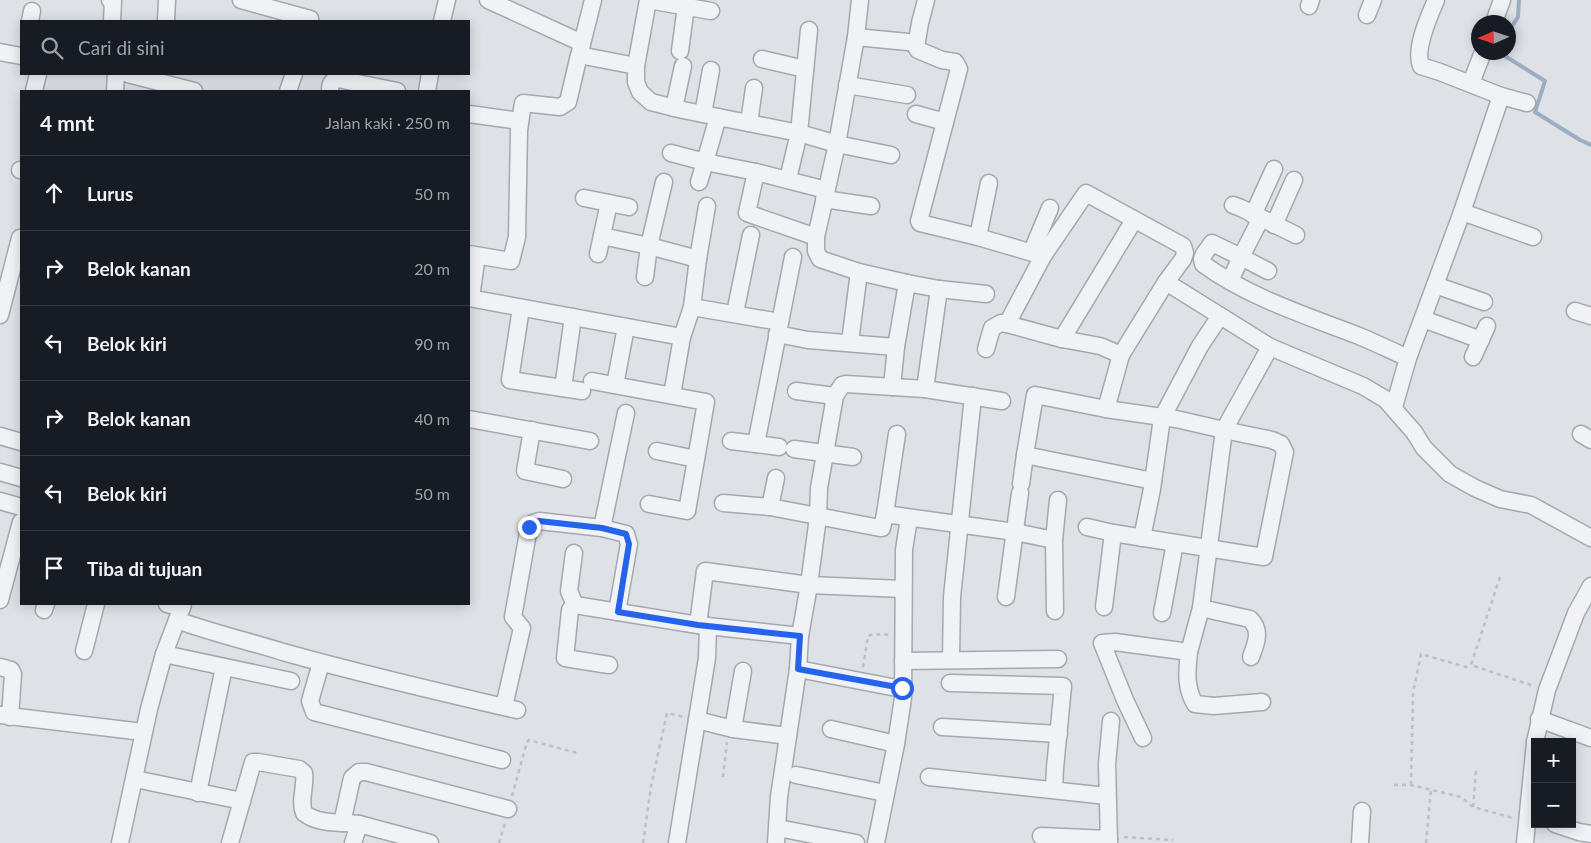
<!DOCTYPE html>
<html lang="id">
<meta charset="utf-8">
<style>
:root{--surface:#171b24;--page:#242831;--text:#f1f3f6;--muted:#9ea1a6;--line:#363941}
body{margin:0;font-family:Lato,sans-serif;background:var(--page);color:var(--text)}
.controls{position:absolute;right:15px;bottom:15px;display:grid;overflow:hidden;border-radius:0px;box-shadow:0 2px 12px #0003}
.controls button{width:45px;height:45px;display:grid;place-items:center;padding:0;border:0;border-bottom:1px solid var(--line);background:var(--surface);color:var(--text);font:25px sans-serif}
.compass{position:absolute;left:1471px;top:15px;width:45px;height:45px;border-radius:50%;background:var(--surface);box-shadow:0 2px 12px #0003;rotate:267deg}
.stop{position:absolute;width:15px;height:15px;margin:-11px;border:4px solid #2563eb;border-radius:50%;background:#fff}
.stop.end{background:#2563eb;border-color:#fff;box-shadow:0 1px 5px #0008}
.list{margin:0;padding:0;list-style:none}
h2{display:flex;justify-content:space-between;align-items:center;height:65px;margin:0;padding:0 20px;font-size:21px}
h2 small{font-size:16px;font-weight:400;color:var(--muted)}
.list li{display:grid;grid-template-columns:32px 1fr auto;gap:15px;align-items:center;box-sizing:border-box;height:75px;padding:0 20px;border-top:1px solid var(--line)}
.list b{display:block;font-size:19px;white-space:nowrap}
.list em{font-size:16px;font-style:normal;color:var(--muted)}
.icon{flex:none;width:28px;height:28px;fill:none;stroke:currentColor;stroke-width:2;stroke-linecap:round;stroke-linejoin:round}
.map{position:relative;flex:none;width:1591px;height:843px;overflow:hidden}
.search{position:absolute;background:var(--surface);box-shadow:0 2px 12px #0003;left:20px;top:20px;width:450px;height:55px;display:flex;align-items:center;gap:12px;box-sizing:border-box;padding:0 18px;border-radius:0px;color:var(--muted);font-size:19px}
.panel{position:absolute;background:var(--surface);box-shadow:0 2px 12px #0003;left:20px;top:90px;width:450px;height:515px;border-radius:0px}
.map>svg:first-child{display:block}
</style>
<div class="map">
<svg width="1591" height="843" viewBox="0 0 1591 843">
<rect width="100%" height="100%" fill="#dee1e6"/>
<g fill="none" stroke-linecap="round" stroke-linejoin="round">
<g stroke="#9dadc3" stroke-width="4">
<path d="M 1508,32 L 1518,17 L 1519,0"/>
<path d="M 1505,52 L 1505,56 L 1545,81 L 1535,112 L 1580,140 L 1591,145"/>
</g>
<g stroke="#a4a8af" stroke-width="19">
<g id="minor">
<path d="M 110,0 L 113,1 L 112,21"/>
<path d="M 241,0 L 310,19 L 310,21"/>
<path d="M 488,0 L 582,43"/>
<path d="M 648,0 L 636,66 L 636,82 L 640,92 L 651,102 L 683,110 L 799,133 L 837,144 L 816,237 L 816,251 L 820,259 L 859,272 L 907,283"/>
<path d="M 648,0 L 711,11"/>
<path d="M 860,0 L 856,37 L 837,144 L 891,155"/>
<path d="M 926,0 L 920,23 L 916,47 L 918,50 L 942,60 L 955,62 L 959,69 L 919,221 L 920,223 L 978,237 L 1043,256"/>
<path d="M 1309,6 L 1311,0"/>
<path d="M 1367,15 L 1373,0"/>
<path d="M 30,21 L 32,11"/>
<path d="M 166,21 L 167,0"/>
<path d="M 442,21 L 447,0"/>
<path d="M 1494,22 L 1502,0"/>
<path d="M 856,37 L 908,42"/>
<path d="M 680,51 L 686,6"/>
<path d="M 0,52 L 21,56"/>
<path d="M 580,52 L 593,0"/>
<path d="M 762,59 L 805,69"/>
<path d="M 128,74 L 194,91"/>
<path d="M 1471,83 L 1483,52"/>
<path d="M 847,85 L 907,95"/>
<path d="M 34,91 L 38,74"/>
<path d="M 115,91 L 116,74"/>
<path d="M 288,91 L 294,74"/>
<path d="M 330,91 C 330,84 331,81 338,79 L 397,91"/>
<path d="M 427,91 L 430,74"/>
<path d="M 1501,96 L 1527,103"/>
<path d="M 674,108 L 683,66"/>
<path d="M 469,114 L 520,121"/>
<path d="M 703,114 L 711,70"/>
<path d="M 916,114 L 945,122"/>
<path d="M 718,117 L 705,162 L 756,172"/>
<path d="M 749,123 L 754,88"/>
<path d="M 671,153 L 705,162 L 699,182"/>
<path d="M 20,170 L 21,170"/>
<path d="M 788,179 L 799,133 L 809,30"/>
<path d="M 1086,193 L 1183,246 L 1185,253 L 1183,259 L 1166,282 L 1121,355 L 1100,346 L 1062,339 L 1007,324 L 1043,256 Z"/>
<path d="M 584,198 L 629,207"/>
<path d="M 824,199 L 871,206"/>
<path d="M 1233,205 L 1241,208 L 1296,235"/>
<path d="M 1462,212 L 1533,237"/>
<path d="M 1253,215 L 1274,169"/>
<path d="M 1261,218 L 1241,257 L 1268,271"/>
<path d="M 1274,225 L 1294,180"/>
<path d="M 602,236 L 649,246 L 698,259 L 692,307 L 682,337 L 672,395"/>
<path d="M 816,237 L 747,213 L 756,172 L 826,190"/>
<path d="M 978,237 L 989,183"/>
<path d="M 1032,251 L 1050,208"/>
<path d="M 469,254 L 511,261 L 517,237 L 519,130 L 523,103 L 560,107 L 568,102 L 579,55 L 636,66"/>
<path d="M 598,254 L 609,203"/>
<path d="M 698,259 L 707,206"/>
<path d="M 645,277 L 649,246 L 664,182"/>
<path d="M 1230,281 L 1241,257 L 1212,243 L 1204,254 L 1202,259 L 1203,264 C 1248,297 1307,316 1359,336 C 1376,343 1392,351 1408,358 L 1394,407"/>
<path d="M 1166,282 L 1270,347 L 1363,386 L 1385,399 L 1414,432 L 1424,448 L 1450,474 L 1475,488 L 1500,499 L 1531,505 L 1591,538"/>
<path d="M 1435,285 L 1484,302"/>
<path d="M 469,298 L 682,337"/>
<path d="M 471,298 L 476,262"/>
<path d="M 692,307 L 780,322"/>
<path d="M 521,308 L 510,380 L 582,391"/>
<path d="M 1575,311 L 1591,316"/>
<path d="M 735,313 L 751,235"/>
<path d="M 0,315 L 20,238"/>
<path d="M 1423,319 L 1481,340"/>
<path d="M 777,334 L 808,340 L 896,347"/>
<path d="M 1062,339 L 1134,220"/>
<path d="M 850,342 L 859,272"/>
<path d="M 986,349 L 992,328 L 1001,323 L 1007,324"/>
<path d="M 1121,355 L 1106,409 L 1176,419 L 1224,430 L 1201,608 L 1189,652 L 1115,642 L 1102,643 L 1125,700 L 1143,738"/>
<path d="M 1473,357 L 1487,326"/>
<path d="M 1408,358 L 1462,212 L 1501,96 L 1440,72 L 1421,66 C 1414,50 1429,16 1436,0"/>
<path d="M 592,381 L 706,402 L 687,511 L 649,504"/>
<path d="M 615,385 L 626,327"/>
<path d="M 892,387 L 896,347 L 907,283 L 939,289 L 986,294"/>
<path d="M 563,388 L 573,317"/>
<path d="M 925,389 L 939,289"/>
<path d="M 796,391 L 835,396"/>
<path d="M 1106,409 L 1035,395 L 1025,455 L 1153,481"/>
<path d="M 469,419 L 590,441"/>
<path d="M 532,430 L 525,471 L 563,479"/>
<path d="M 1581,434 L 1591,440"/>
<path d="M 0,436 L 21,442"/>
<path d="M 731,441 L 756,444"/>
<path d="M 779,447 L 756,444 L 793,257"/>
<path d="M 794,449 L 853,457"/>
<path d="M 657,451 L 696,459"/>
<path d="M 0,472 L 21,478"/>
<path d="M 776,478 L 770,507 L 880,528 L 882,528 L 885,514 L 1015,532 L 1054,540 L 1055,611"/>
<path d="M 1021,484 L 1025,455"/>
<path d="M 0,501 L 21,507"/>
<path d="M 723,503 L 770,507"/>
<path d="M 885,514 L 897,434"/>
<path d="M 1087,527 L 1113,533 L 1264,557 L 1285,452 L 1281,444 L 1272,440 L 1224,430 L 1270,347"/>
<path d="M 1142,538 L 1152,489 L 1162,418 L 1200,346 L 1220,316"/>
<path d="M 1054,540 L 1058,500"/>
<path d="M 574,553 L 569,591 L 575,605"/>
<path d="M 1006,597 L 1020,493"/>
<path d="M 0,600 L 21,522"/>
<path d="M 167,604 L 182,608"/>
<path d="M 1104,607 L 1113,533"/>
<path d="M 1201,608 L 1250,619 C 1262,631 1256,643 1251,657"/>
<path d="M 44,610 L 46,604"/>
<path d="M 617,612 L 629,544 L 626,534 L 602,528 L 626,413"/>
<path d="M 1162,613 L 1175,543"/>
<path d="M 177,620 C 212,633 248,641 283,652 C 361,674 439,692 517,710"/>
<path d="M 698,625 L 705,571 L 809,585 L 903,589"/>
<path d="M 84,651 L 96,604"/>
<path d="M 1189,652 C 1187,671 1185,687 1195,704 L 1214,706 L 1262,702"/>
<path d="M 164,654 L 291,681"/>
<path d="M 951,660 L 952,597 L 973,396"/>
<path d="M 903,661 L 1058,659"/>
<path d="M 321,663 L 310,701 L 314,712 L 502,760"/>
<path d="M 609,665 L 565,658 L 570,610 L 575,605 L 698,625 L 800,636"/>
<path d="M 0,667 L 11,670 L 13,674 L 10,717"/>
<path d="M 798,669 L 902,689"/>
<path d="M 950,683 L 1063,686 L 1055,768 L 1054,789"/>
<path d="M 505,702 L 522,628 L 513,617 L 529,527 L 533,523 L 539,521 L 602,528"/>
<path d="M 0,715 L 143,732"/>
<path d="M 1539,719 L 1591,738"/>
<path d="M 697,720 L 733,729 L 788,736"/>
<path d="M 942,727 L 1059,734"/>
<path d="M 733,729 L 743,671"/>
<path d="M 831,729 L 896,744"/>
<path d="M 1535,742 L 1547,690 L 1576,613 L 1591,586"/>
<path d="M 796,775 L 885,793"/>
<path d="M 929,777 L 1107,796"/>
<path d="M 135,779 L 242,801"/>
<path d="M 198,793 L 224,667"/>
<path d="M 342,823 L 352,778 L 359,772 L 366,772 L 508,809"/>
<path d="M 359,824 L 430,843"/>
<path d="M 1555,824 L 1579,832 L 1591,834"/>
<path d="M 778,828 L 856,843"/>
<path d="M 1041,836 L 1109,839"/>
<path d="M 120,843 L 149,709 L 164,654 L 183,604"/>
<path d="M 230,843 L 253,762 L 258,762 L 299,769 L 304,773 C 306,787 299,800 304,813 C 319,825 342,822 359,824 L 353,843"/>
<path d="M 677,843 L 707,658 L 708,626"/>
<path d="M 776,843 L 779,797 L 798,669 L 800,636 L 809,585 L 818,517 L 819,488 L 835,396 L 842,385 L 846,384 L 925,389 L 1002,401"/>
<path d="M 876,843 L 896,744 L 903,698 L 904,550 L 909,518"/>
<path d="M 1109,843 L 1107,764 L 1111,721"/>
<path d="M 1360,843 L 1362,811"/>
<path d="M 1525,843 L 1535,743"/>
</g>
</g>
<g stroke="#bdbfc5" stroke-width="2.5" stroke-dasharray="4 4" stroke-linecap="butt">
<path d="M 1500,577 L 1471,665 L 1534,686"/>
<path d="M 863,667 L 868,636 L 873,634 L 891,635"/>
<path d="M 723,777 L 727,742"/>
<path d="M 1394,785 L 1411,785 L 1461,797 L 1473,807 L 1513,818"/>
<path d="M 1411,785 L 1413,693 L 1421,654 L 1466,667 L 1471,665"/>
<path d="M 512,796 L 527,742 L 529,740 L 577,753"/>
<path d="M 1473,807 L 1476,771"/>
<path d="M 1124,837 L 1173,840"/>
<path d="M 499,843 L 505,823"/>
<path d="M 643,843 L 651,786 L 667,713 L 684,717"/>
<path d="M 1426,843 L 1431,790"/>
</g>
<use href="#minor" stroke="#f1f2f5" stroke-width="16"/>
</g>
<g fill="none" stroke-linecap="round" stroke-linejoin="round">
<path stroke="#2563eb" stroke-width="6" d="M 529,527 L 532,523 L 539,521 L 602,528 L 626,534 L 629,544 L 618,612 L 698,625 L 800,636 L 798,669 L 902,688"/>
</g>
</svg>
<div class="controls">
<button>+</button>
<button>−</button>
</div>
<svg class="compass" viewBox="-18 -18 36 36"><path d="M0-13l5 13h-10z" fill="#e53935"/><path d="M0 13l5-13h-10z" fill="#9ea1a6"/></svg>
<div class="stop" style="left:902px;top:688px"></div>
<div class="stop end" style="left:529px;top:527px"></div>
<div class="search"><svg class="icon" aria-label="search" viewBox="0 0 24 24"><circle cx="10" cy="10" r="6"/><path d="M15 15l6 6"/></svg>Cari di sini</div>
<section class="panel">
<h2>4 mnt<small>Jalan kaki · 250 m</small></h2>
<ul class="list">
<li><svg class="icon" aria-label="ahead" viewBox="0 0 24 24"><path d="M12 20V5M6 11l6-6 6 6"/></svg><div><b>Lurus</b></div><em>50 m</em></li>
<li><svg class="icon" aria-label="right" viewBox="0 0 24 24"><path d="M7 20v-9h11M14 6l5 5-5 5"/></svg><div><b>Belok kanan</b></div><em>20 m</em></li>
<li><svg class="icon" aria-label="left" viewBox="0 0 24 24"><path d="M17 20v-9H6M10 6l-5 5 5 5"/></svg><div><b>Belok kiri</b></div><em>90 m</em></li>
<li><svg class="icon" aria-label="right" viewBox="0 0 24 24"><path d="M7 20v-9h11M14 6l5 5-5 5"/></svg><div><b>Belok kanan</b></div><em>40 m</em></li>
<li><svg class="icon" aria-label="left" viewBox="0 0 24 24"><path d="M17 20v-9H6M10 6l-5 5 5 5"/></svg><div><b>Belok kiri</b></div><em>50 m</em></li>
<li><svg class="icon" aria-label="arrive" viewBox="0 0 24 24"><path d="M6 21V4h12l-3 4 3 4H6"/></svg><div><b>Tiba di tujuan</b></div></li>
</ul>
</section>
</div>
